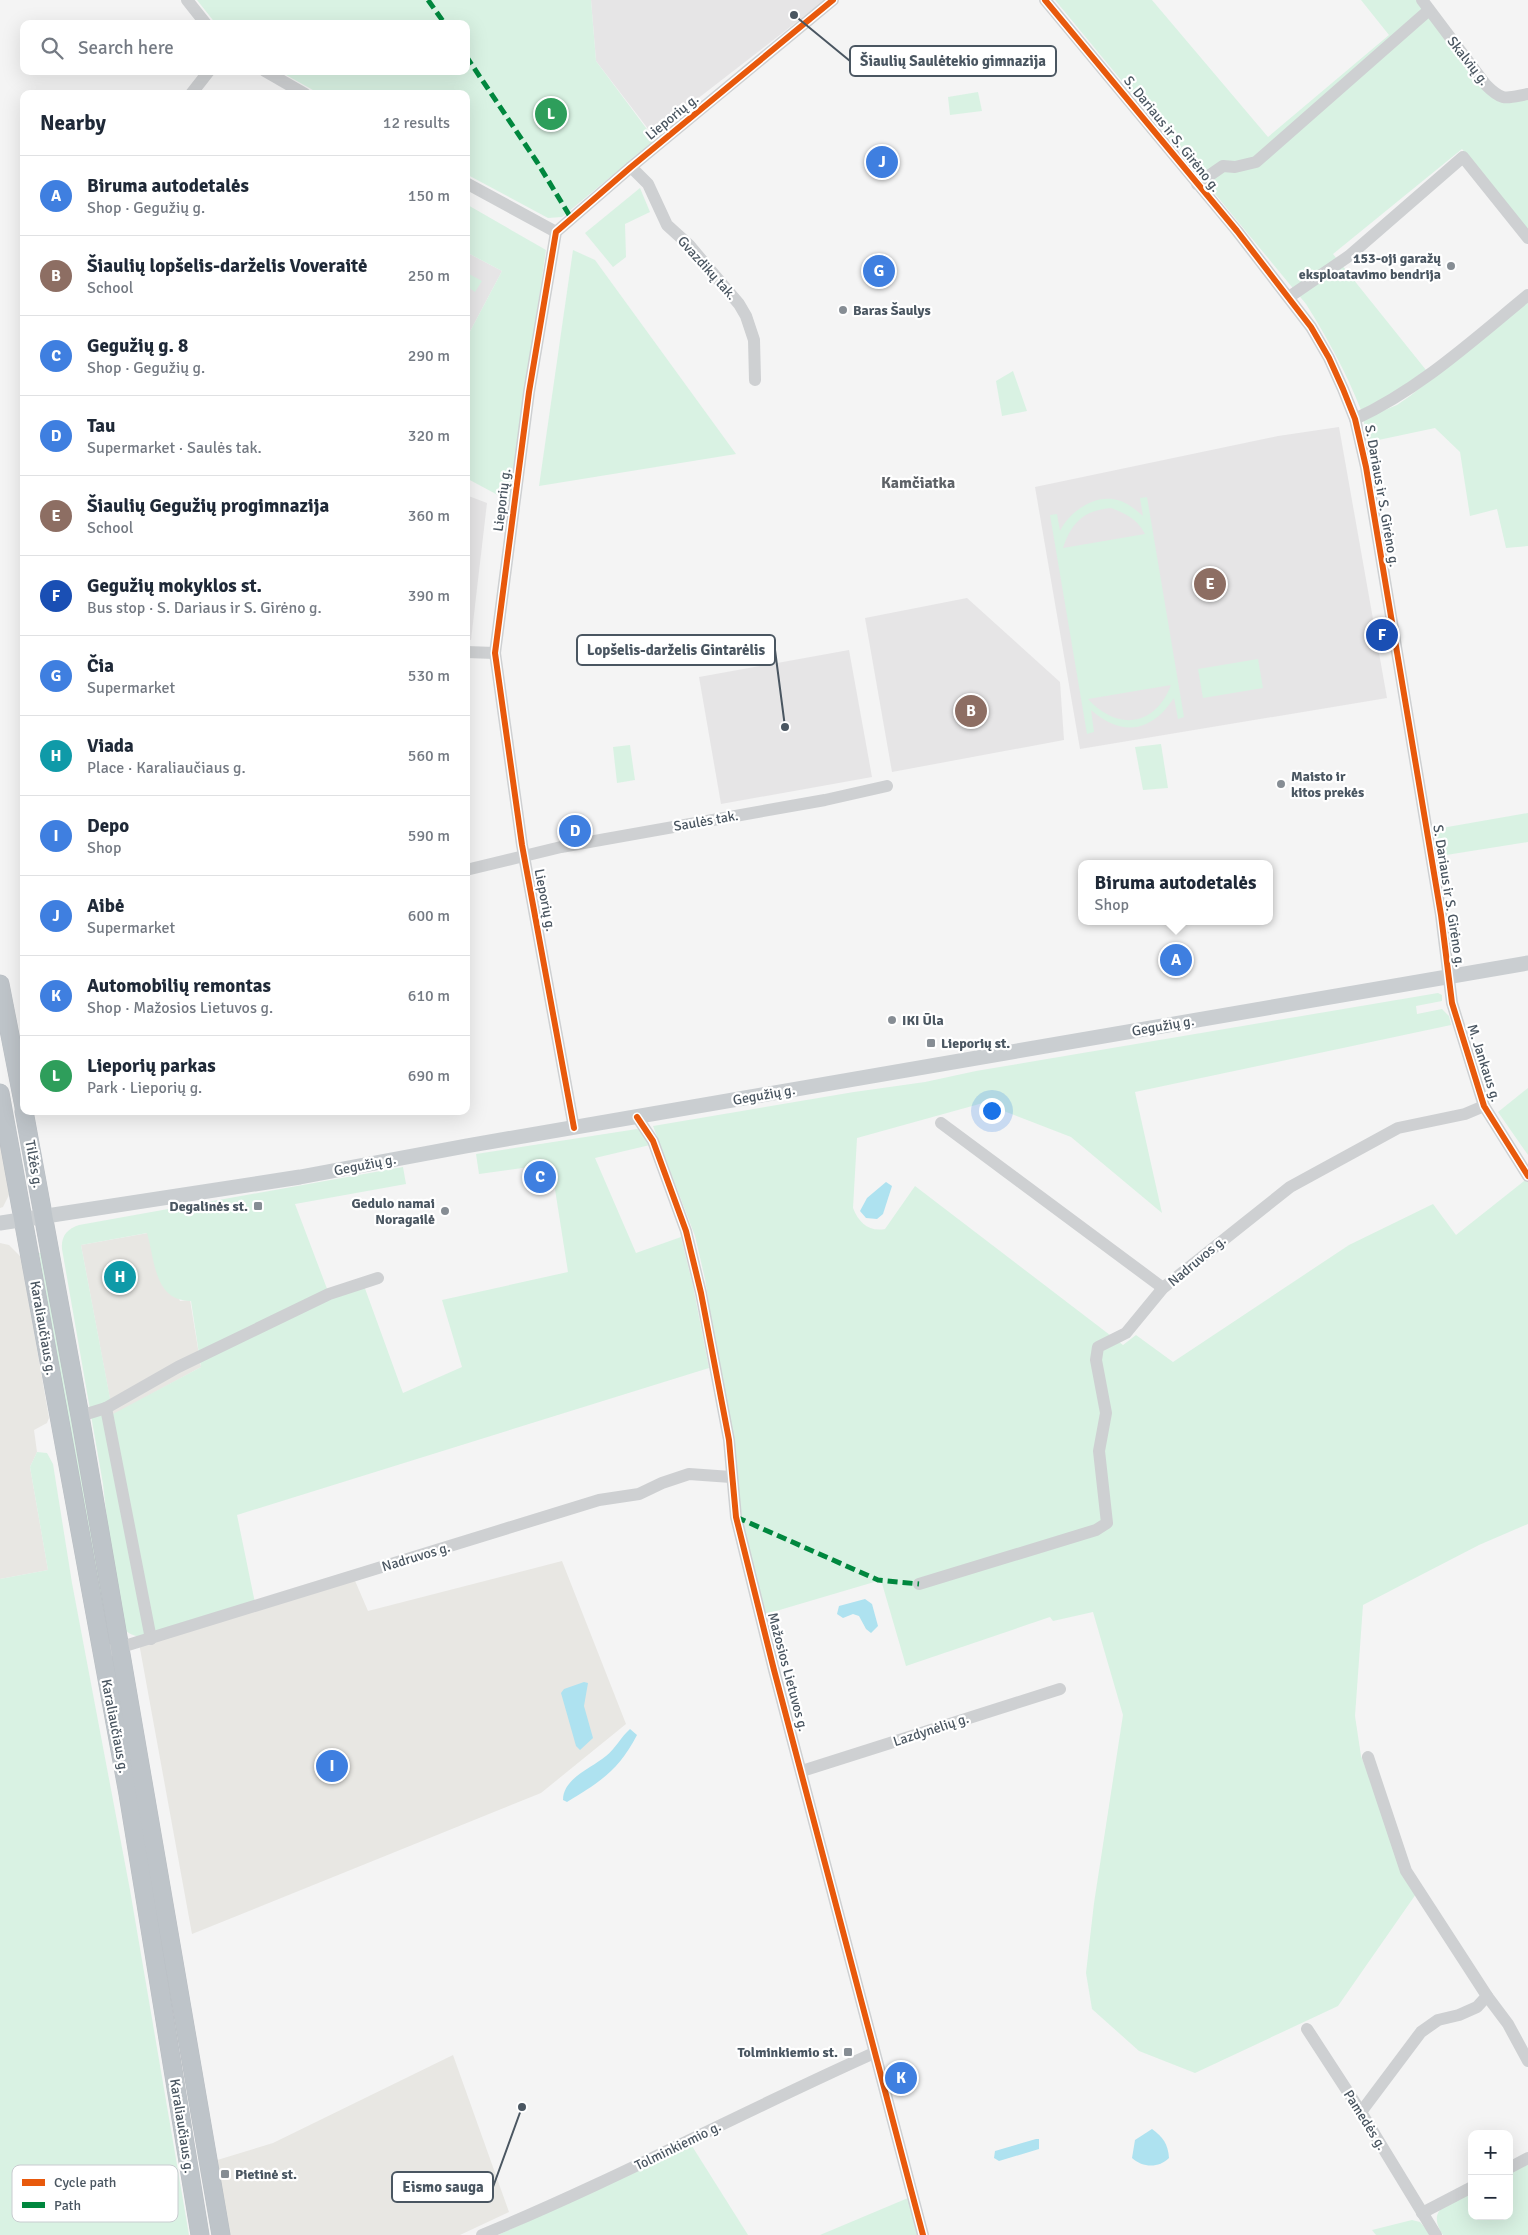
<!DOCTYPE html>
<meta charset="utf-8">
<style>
:root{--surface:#fff;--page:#f2f2f3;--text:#1f2937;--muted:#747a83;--line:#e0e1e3;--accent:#ea580c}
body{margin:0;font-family:Signika,sans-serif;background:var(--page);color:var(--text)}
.controls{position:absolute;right:15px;bottom:15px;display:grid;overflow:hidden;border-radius:10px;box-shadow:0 5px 20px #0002}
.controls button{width:45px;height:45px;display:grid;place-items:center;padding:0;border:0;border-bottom:1px solid var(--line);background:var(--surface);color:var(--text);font:25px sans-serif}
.you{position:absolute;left:991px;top:1110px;width:18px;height:18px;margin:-12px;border:4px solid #fff;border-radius:50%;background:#1a73e8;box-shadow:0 0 0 8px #1a73e833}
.badge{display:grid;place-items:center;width:32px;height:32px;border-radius:50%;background:var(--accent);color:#fff;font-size:16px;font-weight:700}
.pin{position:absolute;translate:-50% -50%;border:2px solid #fff;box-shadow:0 1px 5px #0006}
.popup{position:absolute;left:1078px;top:860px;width:195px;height:65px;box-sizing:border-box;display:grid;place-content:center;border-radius:10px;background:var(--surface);filter:drop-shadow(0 1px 4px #0005);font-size:16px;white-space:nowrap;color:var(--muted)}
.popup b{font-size:19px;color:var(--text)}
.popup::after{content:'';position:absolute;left:50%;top:100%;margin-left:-10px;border:10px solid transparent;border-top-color:var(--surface)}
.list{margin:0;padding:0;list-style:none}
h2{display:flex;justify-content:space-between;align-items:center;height:65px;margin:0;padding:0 20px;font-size:21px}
h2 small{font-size:16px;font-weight:400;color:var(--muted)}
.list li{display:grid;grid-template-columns:32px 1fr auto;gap:15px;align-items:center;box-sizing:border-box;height:80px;padding:0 20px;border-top:1px solid var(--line)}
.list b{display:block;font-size:19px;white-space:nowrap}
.list p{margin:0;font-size:16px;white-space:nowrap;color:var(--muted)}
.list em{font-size:16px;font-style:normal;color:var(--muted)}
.icon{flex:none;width:28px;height:28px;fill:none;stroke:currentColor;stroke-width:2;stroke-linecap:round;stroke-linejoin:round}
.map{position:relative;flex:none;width:1528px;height:2235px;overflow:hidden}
.search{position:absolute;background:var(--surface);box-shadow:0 5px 20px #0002;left:20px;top:20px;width:450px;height:55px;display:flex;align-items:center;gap:12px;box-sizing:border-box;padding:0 18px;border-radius:10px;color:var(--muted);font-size:19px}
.panel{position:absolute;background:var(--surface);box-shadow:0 5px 20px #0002;left:20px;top:90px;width:450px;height:1025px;border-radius:10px}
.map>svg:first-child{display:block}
</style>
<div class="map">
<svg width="1528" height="2235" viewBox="0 0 1528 2235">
<rect width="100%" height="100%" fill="#f4f4f4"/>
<g fill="#e8e7e3">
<path d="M 0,1131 L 10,1193 L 3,1207 L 0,1208 Z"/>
<path d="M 148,1233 L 152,1248 L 180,1301 L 190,1300 L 201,1367 L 113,1415 L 81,1245 Z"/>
<path d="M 0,1243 L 9,1245 L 21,1257 L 49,1418 L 47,1423 L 34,1430 L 37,1452 L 30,1467 L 48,1570 L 0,1579 Z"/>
<path d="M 562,1561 L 626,1724 L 541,1793 L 192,1934 L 139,1643 L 353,1576 L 368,1611 Z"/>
<path d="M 453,2055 L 509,2212 L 460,2235 L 227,2235 L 214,2161 L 273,2143 Z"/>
</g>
<g fill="#e6e5e6">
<path d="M 591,0 L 825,0 L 652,134 L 596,61 Z"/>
<path d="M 466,252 L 502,271 L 466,339 Z"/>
<path d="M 1339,427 L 1387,698 L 1080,749 L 1035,487 L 1278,436 Z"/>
<path d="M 466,495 L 487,503 L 471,640 L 466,639 Z"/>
<path d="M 967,598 L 1060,682 L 1064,740 L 892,772 L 865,618 Z"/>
<path d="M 849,650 L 872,777 L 721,804 L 699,677 Z"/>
</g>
<g fill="#d9f2e3" fill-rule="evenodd">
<path d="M 197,0 L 591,0 L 596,61 L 655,140 L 562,217 L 548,218 L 466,174 L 466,94 L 320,94 L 279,71 L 466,71 L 466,24 L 216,24 Z"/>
<path d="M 1055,0 L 1152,0 L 1268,137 L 1389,35 L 1361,0 L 1416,0 L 1485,90 L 1528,99 L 1528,230 L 1462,149 L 1333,254 L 1426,370 L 1393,393 L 1361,410 C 1346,372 1328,339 1306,304 Z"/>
<path d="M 978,92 L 982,111 L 950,115 L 948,97 Z"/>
<path d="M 640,188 L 650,212 L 625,224 L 626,257 L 613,267 L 585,233 Z"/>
<path d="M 466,204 L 546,250 L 509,501 L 466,478 L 466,339 L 502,271 L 466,252 Z"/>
<path d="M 573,250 L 595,260 L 736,454 L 539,486 Z"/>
<path d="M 469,274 L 482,281 L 475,292 L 469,288 L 466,293 L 466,280 Z"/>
<path d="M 1528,302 L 1528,546 L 1506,548 L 1497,509 L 1470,516 L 1460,452 L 1435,428 L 1369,442 L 1363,419 L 1397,405 L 1410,396 Z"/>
<path d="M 1013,371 L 1027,411 L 1002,416 L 996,381 Z"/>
<path d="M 1147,497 L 1184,717 L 1178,719 L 1174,698 C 1170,703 1166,709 1162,713 C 1138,736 1113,729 1091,710 L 1094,732 L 1087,734 L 1050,515 L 1057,514 L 1060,531 C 1068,514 1091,496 1112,499 C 1124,500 1134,508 1143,516 L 1140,498 ZM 1111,508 C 1127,514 1137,519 1145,534 L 1063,548 C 1072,522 1083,511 1111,508 ZM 1171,685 C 1155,727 1117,731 1088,699 Z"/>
<path d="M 1258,659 L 1263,688 L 1203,698 L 1198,669 Z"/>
<path d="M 1161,744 L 1168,788 L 1143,790 L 1135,747 Z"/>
<path d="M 630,745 L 635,780 L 617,783 L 613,747 Z"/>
<path d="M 1528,813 L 1528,842 L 1440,856 L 1436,829 Z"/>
<path d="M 1438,993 L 1442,995 L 1442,1001 L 1416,1006 L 1417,1014 L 1442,1009 L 1449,1016 L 1451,1025 L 1135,1092 L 1162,1213 L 1071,1137 L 983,1103 L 857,1138 L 853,1208 C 859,1223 869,1232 885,1229 L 915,1186 L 1123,1345 L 1136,1335 L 1173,1362 L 1349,1245 L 1433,1204 L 1456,1235 L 1528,1178 L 1528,1524 L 1479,1545 L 1363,1605 L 1355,1716 L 1361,1756 L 1416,1894 L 1338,2006 L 1195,2073 L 1139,2051 L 1092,2009 L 1086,1973 L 1094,1903 L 1123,1715 L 1093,1612 L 1053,1621 L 1050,1617 L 906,1666 L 881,1580 L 766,1614 L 744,1529 L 705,1279 L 695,1236 L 653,1126 L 854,1092 L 925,1082 L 976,1071 Z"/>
<path d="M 1528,1088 L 1528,1155 L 1498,1112 Z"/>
<path d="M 637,1129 L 640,1130 L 650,1145 L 595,1158 L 636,1253 L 681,1237 L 693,1286 L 709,1368 L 237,1515 L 255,1603 L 141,1637 C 134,1636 129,1634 124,1629 L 113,1573 L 103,1484 L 62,1249 C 61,1236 67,1229 79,1225 L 403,1167 L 406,1184 L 295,1204 L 329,1294 L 363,1283 L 403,1393 L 462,1367 L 442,1300 L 568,1272 L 551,1164 L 479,1174 L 476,1154 ZM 147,1233 C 155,1260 154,1301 191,1301 L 201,1367 L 113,1414 L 81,1245 Z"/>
<path d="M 39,1253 L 42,1253 L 133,1771 L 130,1773 Z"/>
<path d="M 37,1452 L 47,1453 L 53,1464 L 72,1583 L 130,1890 L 189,2235 L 0,2235 L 0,1579 L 48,1570 L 30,1467 Z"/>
<path d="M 692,2146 L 748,2235 L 498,2235 Z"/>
<path d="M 1528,2164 L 1528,2235 L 1443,2235 C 1425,2208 1450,2203 1472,2192 L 1472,2216 L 1509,2216 L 1509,2173 Z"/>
<path d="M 908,2198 L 917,2235 L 820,2235 Z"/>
<path d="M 1412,2220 L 1420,2222 L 1431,2235 L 1376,2235 L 1372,2230 Z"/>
</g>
<g fill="#aee2f0">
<path d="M 886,1182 L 892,1186 L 883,1214 L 877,1219 L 866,1218 L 860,1211 L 867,1198 Z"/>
<path d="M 865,1599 L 872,1604 L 878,1626 L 871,1633 L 866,1629 L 859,1616 L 853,1614 L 843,1618 L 837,1614 L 839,1606 Z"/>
<path d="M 584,1682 L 588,1683 L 584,1706 L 593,1738 L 580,1750 L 576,1746 L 561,1693 L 564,1689 Z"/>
<path d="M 630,1729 L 637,1735 C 619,1770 600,1782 567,1802 L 563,1800 C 563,1778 592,1768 606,1756 C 615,1749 621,1737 630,1729 Z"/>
<path d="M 1152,2129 C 1163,2137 1168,2144 1169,2158 C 1159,2168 1143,2168 1132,2158 L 1135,2140 Z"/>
<path d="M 1036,2139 L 1039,2139 L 1039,2149 L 999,2161 L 994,2158 L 995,2151 Z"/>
</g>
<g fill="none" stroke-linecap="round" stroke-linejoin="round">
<g stroke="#b9bec3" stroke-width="19">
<g id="highway">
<path d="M 0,984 L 24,1107"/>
<path d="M 0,1093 L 128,1794 L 200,2235"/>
<path d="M 24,1111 L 80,1416 L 221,2235"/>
</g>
</g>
<g stroke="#ced0d2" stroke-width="12">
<path d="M 187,0 L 206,24"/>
<path d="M 1045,0 L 1237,231 L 1311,327 L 1329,358 L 1343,389 L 1355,419 L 1366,467 L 1441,915 L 1452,1003 L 1484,1106 L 1528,1176"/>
<path d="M 1422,0 L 1486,85 C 1503,102 1506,98 1528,94"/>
<path d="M 265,71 L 305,94"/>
<path d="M 191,94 L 209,71"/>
<path d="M 631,167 L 648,184 L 667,225 L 689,245 L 739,304 L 746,316 L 754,340 L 755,380"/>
<path d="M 466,183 L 556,232"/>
<path d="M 1197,184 L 1223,166 L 1235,167 L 1256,162 L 1429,10"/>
<path d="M 1289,297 L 1349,256 L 1463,157 L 1528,238"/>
<path d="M 1355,419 C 1420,389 1473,340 1528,295"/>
<path d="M 466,652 L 495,653"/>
<path d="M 466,870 L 561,847 L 825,800 L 887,786"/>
<path d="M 637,1117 L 653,1141 L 686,1231 L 701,1293 L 729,1440 L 736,1517 L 774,1670 L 923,2235"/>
<path d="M 941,1123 L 1163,1288"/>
<path d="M 574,1128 L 522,845 L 495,653 L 529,392 L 556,232 L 631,167 L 833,0"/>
<path d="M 106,1408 L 151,1639"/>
<path d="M 80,1416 L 106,1408 L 178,1367 L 329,1294 L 378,1278"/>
<path d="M 919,1584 L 1096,1530 L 1107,1523 L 1099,1451 L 1106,1413 L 1096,1360 L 1098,1347 L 1126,1333 L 1163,1288 L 1290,1187 L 1398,1128 L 1465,1114 L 1484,1106"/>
<path d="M 102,1653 L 599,1500 L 639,1494 L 662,1483 L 689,1474 L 731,1477"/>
<path d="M 802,1771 L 1060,1689"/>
<path d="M 1487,1996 L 1508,2024 L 1528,2061"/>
<path d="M 1307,2029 L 1361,2112 L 1436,2235"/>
<path d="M 1361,2112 L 1421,2032 L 1438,2020 L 1459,2015 L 1477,2007 L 1487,1996 L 1406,1871 L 1368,1757"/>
<path d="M 1509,2168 L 1528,2158"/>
<path d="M 1422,2213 L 1472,2187"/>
<path d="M 482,2235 C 615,2180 742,2112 874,2053"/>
</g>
<path stroke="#caced1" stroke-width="15" d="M 0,1223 L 300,1177 L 466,1146 L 1528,963"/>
<use href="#highway" stroke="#bec4c9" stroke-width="18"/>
<g stroke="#00873e" stroke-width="5" stroke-dasharray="10 5" stroke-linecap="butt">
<path d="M 428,0 L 445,24"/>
<path d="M 466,56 L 537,162 L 571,218"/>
<path d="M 736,1517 L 878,1580 L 919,1584"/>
</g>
<g stroke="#fff" stroke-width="9">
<g id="cycleway">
<path d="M 1045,0 L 1237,231 L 1311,327 L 1329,358 L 1343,389 L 1355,419 L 1366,467 L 1441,915 L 1452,1003 L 1484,1106 L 1528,1176"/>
<path d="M 637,1117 L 653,1141 L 686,1231 L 701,1293 L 729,1440 L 736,1517 L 774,1670 L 923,2235"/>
<path d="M 574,1128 L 522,845 L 495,653 L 529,392 L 556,232 L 631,167 L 833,0"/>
</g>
</g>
<use href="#cycleway" stroke="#e8590c" stroke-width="6"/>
</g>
<g fill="#868d94" stroke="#fff" stroke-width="2">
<circle cx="1451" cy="266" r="5"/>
<circle cx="843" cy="310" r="5"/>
<circle cx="1281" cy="784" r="5"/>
<circle cx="892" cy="1020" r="5"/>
<rect x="926" y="1038" width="10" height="10" rx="2.5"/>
<rect x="253" y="1201" width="10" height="10" rx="2.5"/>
<circle cx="445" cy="1211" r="5"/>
<rect x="843" y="2047" width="10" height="10" rx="2.5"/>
<rect x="220" y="2169" width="10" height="10" rx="2.5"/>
</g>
<g text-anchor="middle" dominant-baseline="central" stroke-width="4.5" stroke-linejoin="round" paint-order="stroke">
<g font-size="14" fill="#4a5661" stroke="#fff">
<text transform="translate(1468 61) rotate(52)">Skalvių g.</text>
<text transform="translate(672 117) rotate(-39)">Lieporių g.</text>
<text transform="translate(1172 134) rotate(51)">S. Dariaus ir S. Girėno g.</text>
<text transform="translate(707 268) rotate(48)">Gvazdikų tak.</text>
<text transform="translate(1382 496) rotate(80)">S. Dariaus ir S. Girėno g.</text>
<text transform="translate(502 500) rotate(-83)">Lieporių g.</text>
<text transform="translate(706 821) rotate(-10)">Saulės tak.</text>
<text transform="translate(1449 896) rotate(81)">S. Dariaus ir S. Girėno g.</text>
<text transform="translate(545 900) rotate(79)">Lieporių g.</text>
<text transform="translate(1163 1026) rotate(-10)">Gegužių g.</text>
<text transform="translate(1484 1063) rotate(72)">M. Jankaus g.</text>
<text transform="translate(764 1095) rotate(-10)">Gegužių g.</text>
<text transform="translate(34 1164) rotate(80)">Tilžės g.</text>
<text transform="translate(365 1165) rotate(-11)">Gegužių g.</text>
<text transform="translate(1197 1261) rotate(-40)">Nadruvos g.</text>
<text transform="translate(43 1328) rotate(80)">Karaliaučiaus g.</text>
<text transform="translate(416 1557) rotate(-17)">Nadruvos g.</text>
<text transform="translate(788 1672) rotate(75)">Mažosios Lietuvos g.</text>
<text transform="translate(115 1726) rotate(79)">Karaliaučiaus g.</text>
<text transform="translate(931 1730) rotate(-18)">Lazdynėlių g.</text>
<text transform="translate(1365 2120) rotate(58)">Pamedės g.</text>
<text transform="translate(182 2126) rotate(81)">Karaliaučiaus g.</text>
<text transform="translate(678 2146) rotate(-26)">Tolminkiemio g.</text>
</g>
<g font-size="14" font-weight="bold" fill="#4a5661" stroke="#fff" text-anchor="start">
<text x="1441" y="258" text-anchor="end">153-oji garažų<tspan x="1441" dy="16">eksploatavimo bendrija</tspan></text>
<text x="853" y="310">Baras Šaulys</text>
<text x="1291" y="776">Maisto ir<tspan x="1291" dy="16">kitos prekės</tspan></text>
<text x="902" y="1020">IKI Ūla</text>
<text x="941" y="1043">Lieporių st.</text>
<text x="435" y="1203" text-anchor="end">Gedulo namai<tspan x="435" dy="16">Noragailė</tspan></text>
<text x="248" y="1206" text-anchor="end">Degalinės st.</text>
<text x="838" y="2052" text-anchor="end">Tolminkiemio st.</text>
<text x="235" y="2174">Pietinė st.</text>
</g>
<g font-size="16" font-weight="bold" fill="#5f6368" stroke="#fff">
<text x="918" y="483">Kamčiatka</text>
</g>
</g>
<rect x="12" y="2165" width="166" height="57" rx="8" fill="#fff" stroke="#c9ccd0" stroke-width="1"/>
<rect x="22" y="2179" width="23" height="7" fill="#e8590c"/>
<rect x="22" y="2202" width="23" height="6" fill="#00873e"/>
<g font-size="14" fill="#4a5661">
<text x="54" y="2187">Cycle path</text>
<text x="54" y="2210">Path</text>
</g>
<path fill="none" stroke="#4a5661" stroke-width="2" d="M794 15L850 61M785 727L775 650M522 2107L493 2187"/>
<g fill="#4a5661" stroke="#fff" stroke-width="2">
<circle cx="794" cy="15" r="5"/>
<circle cx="785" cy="727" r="5"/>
<circle cx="522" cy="2107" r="5"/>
</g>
<g fill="#fff" stroke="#4a5661" stroke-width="2">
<rect x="850" y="46" width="206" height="30" rx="5"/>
<rect x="577" y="635" width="198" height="30" rx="5"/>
<rect x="392" y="2172" width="101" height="30" rx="5"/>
</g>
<g font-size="15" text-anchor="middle" font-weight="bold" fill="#4a5661">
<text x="953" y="66">Šiaulių Saulėtekio gimnazija</text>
<text x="676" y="655">Lopšelis-darželis Gintarėlis</text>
<text x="443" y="2192">Eismo sauga</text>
</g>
</svg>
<div class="controls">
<button>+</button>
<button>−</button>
</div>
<div class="you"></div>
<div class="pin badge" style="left:1176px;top:960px;background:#3f7fe0">A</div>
<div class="popup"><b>Biruma autodetalės</b>Shop</div>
<div class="pin badge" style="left:971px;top:711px;background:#8d6e63">B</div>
<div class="pin badge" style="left:540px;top:1177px;background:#3f7fe0">C</div>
<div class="pin badge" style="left:575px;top:831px;background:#3f7fe0">D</div>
<div class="pin badge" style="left:1210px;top:584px;background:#8d6e63">E</div>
<div class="pin badge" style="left:1382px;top:635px;background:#1a4fb4">F</div>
<div class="pin badge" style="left:879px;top:271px;background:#3f7fe0">G</div>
<div class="pin badge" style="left:120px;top:1277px;background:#0f9aa8">H</div>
<div class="pin badge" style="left:332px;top:1766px;background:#3f7fe0">I</div>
<div class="pin badge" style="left:882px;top:162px;background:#3f7fe0">J</div>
<div class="pin badge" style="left:901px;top:2078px;background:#3f7fe0">K</div>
<div class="pin badge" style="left:551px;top:114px;background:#2e9e5b">L</div>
<div class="search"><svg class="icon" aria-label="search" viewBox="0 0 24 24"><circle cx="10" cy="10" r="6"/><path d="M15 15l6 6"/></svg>Search here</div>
<section class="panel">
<h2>Nearby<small>12 results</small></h2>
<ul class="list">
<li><span class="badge" style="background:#3f7fe0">A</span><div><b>Biruma autodetalės</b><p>Shop · Gegužių g.</p></div><em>150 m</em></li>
<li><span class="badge" style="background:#8d6e63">B</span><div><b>Šiaulių lopšelis-darželis Voveraitė</b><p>School</p></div><em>250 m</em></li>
<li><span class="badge" style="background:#3f7fe0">C</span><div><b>Gegužių g. 8</b><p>Shop · Gegužių g.</p></div><em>290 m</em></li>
<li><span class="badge" style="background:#3f7fe0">D</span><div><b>Tau</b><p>Supermarket · Saulės tak.</p></div><em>320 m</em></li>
<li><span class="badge" style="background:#8d6e63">E</span><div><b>Šiaulių Gegužių progimnazija</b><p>School</p></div><em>360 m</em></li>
<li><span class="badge" style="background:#1a4fb4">F</span><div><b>Gegužių mokyklos st.</b><p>Bus stop · S. Dariaus ir S. Girėno g.</p></div><em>390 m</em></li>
<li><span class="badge" style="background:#3f7fe0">G</span><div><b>Čia</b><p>Supermarket</p></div><em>530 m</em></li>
<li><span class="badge" style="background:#0f9aa8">H</span><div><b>Viada</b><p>Place · Karaliaučiaus g.</p></div><em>560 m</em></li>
<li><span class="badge" style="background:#3f7fe0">I</span><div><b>Depo</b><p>Shop</p></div><em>590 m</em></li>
<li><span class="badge" style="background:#3f7fe0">J</span><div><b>Aibė</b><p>Supermarket</p></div><em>600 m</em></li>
<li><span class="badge" style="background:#3f7fe0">K</span><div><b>Automobilių remontas</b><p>Shop · Mažosios Lietuvos g.</p></div><em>610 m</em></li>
<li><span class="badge" style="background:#2e9e5b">L</span><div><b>Lieporių parkas</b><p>Park · Lieporių g.</p></div><em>690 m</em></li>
</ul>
</section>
</div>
